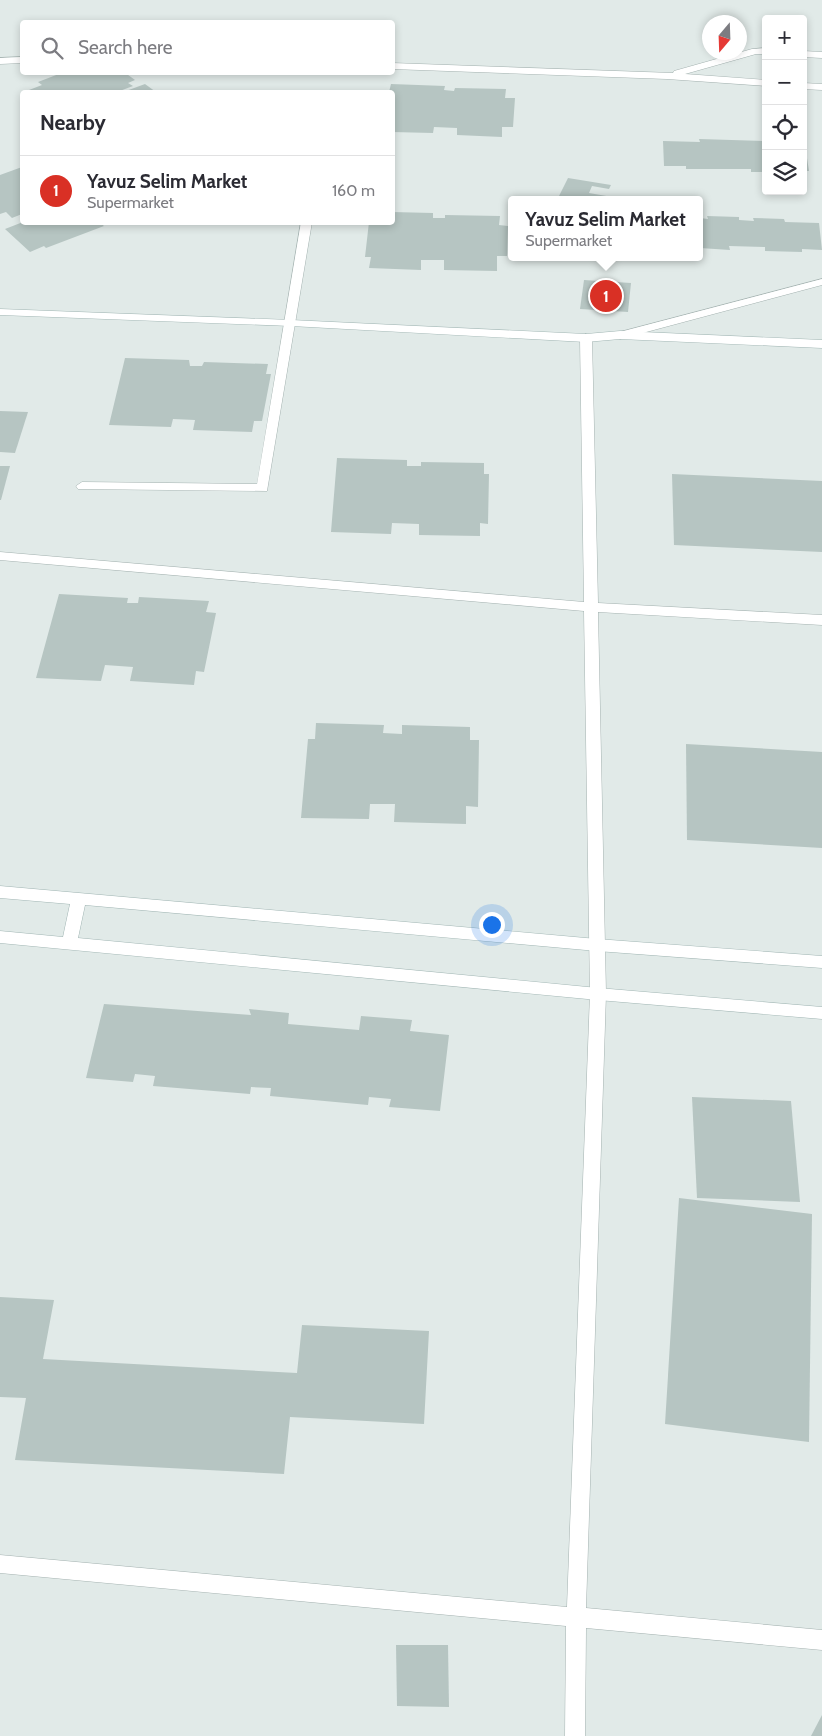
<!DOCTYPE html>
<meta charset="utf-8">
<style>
:root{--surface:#fff;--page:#f7f7f7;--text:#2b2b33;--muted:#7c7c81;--line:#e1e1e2;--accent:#d93025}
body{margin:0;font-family:Cabin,sans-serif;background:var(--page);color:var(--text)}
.controls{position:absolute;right:15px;top:15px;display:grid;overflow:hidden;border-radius:5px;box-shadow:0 2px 8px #0003}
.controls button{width:45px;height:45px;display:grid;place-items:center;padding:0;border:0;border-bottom:1px solid var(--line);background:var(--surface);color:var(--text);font:25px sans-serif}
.compass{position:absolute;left:702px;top:15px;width:45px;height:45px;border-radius:50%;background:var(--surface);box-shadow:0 2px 8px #0003;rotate:199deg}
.you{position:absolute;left:491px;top:924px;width:18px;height:18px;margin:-12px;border:4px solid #fff;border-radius:50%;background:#1a73e8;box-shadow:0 0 0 8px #1a73e833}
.badge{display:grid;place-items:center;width:32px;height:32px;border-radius:50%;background:var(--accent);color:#fff;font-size:16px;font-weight:700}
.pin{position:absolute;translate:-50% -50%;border:2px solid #fff;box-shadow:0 1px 5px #0006}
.popup{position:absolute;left:508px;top:196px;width:195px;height:65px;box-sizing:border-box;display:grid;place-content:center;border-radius:5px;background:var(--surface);filter:drop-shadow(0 1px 4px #0005);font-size:16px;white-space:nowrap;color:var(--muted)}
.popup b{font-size:19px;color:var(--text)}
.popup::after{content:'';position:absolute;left:50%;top:100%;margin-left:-10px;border:10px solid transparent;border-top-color:var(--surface)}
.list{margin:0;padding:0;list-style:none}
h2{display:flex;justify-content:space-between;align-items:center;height:65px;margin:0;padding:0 20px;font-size:21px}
h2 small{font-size:16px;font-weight:400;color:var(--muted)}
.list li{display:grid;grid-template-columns:32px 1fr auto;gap:15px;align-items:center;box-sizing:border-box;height:70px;padding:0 20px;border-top:1px solid var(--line)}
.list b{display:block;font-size:19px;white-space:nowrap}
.list p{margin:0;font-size:16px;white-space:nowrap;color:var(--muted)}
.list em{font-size:16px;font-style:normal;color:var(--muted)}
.icon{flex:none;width:28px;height:28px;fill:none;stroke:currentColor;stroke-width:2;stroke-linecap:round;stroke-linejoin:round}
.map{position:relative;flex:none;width:822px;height:1736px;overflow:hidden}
.search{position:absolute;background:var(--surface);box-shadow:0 2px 8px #0003;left:20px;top:20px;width:375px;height:55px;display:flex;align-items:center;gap:12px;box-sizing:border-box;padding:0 18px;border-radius:5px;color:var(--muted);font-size:19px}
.panel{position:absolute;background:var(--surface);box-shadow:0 2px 8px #0003;left:20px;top:90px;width:375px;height:135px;border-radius:5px}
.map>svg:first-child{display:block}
</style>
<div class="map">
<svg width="822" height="1736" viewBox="0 0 822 1736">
<rect width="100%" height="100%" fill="#e1eae8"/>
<g fill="#b6c5c2">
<path d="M 64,72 L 124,72 L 135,80 L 128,83 L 133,86 L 117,92 L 32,92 L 29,90 L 42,85 L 38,82 Z"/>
<path d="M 145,84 L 156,92 L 126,91 Z"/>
<path d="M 391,84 L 445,86 L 444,90 L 454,91 L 455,88 L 506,89 L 505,98 L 515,98 L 513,127 L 502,127 L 502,137 L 457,135 L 457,128 L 434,127 L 433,133 L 392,132 L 392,92 L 389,92 Z"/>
<path d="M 699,139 L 766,141 L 766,172 L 751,172 L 751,169 L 686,169 L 686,166 L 664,166 L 663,141 L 700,142 Z"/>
<path d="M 803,145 L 805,145 L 809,171 L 803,171 Z"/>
<path d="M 22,167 L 22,214 L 12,218 L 6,212 L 0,214 L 0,175 Z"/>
<path d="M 568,178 L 611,185 L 609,189 L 592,186 L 589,193 L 618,198 L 617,200 L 570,200 L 558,198 Z"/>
<path d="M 392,212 L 433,213 L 433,218 L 445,218 L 445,215 L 500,216 L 499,225 L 508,226 L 507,256 L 497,256 L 497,271 L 444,270 L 444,260 L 421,260 L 421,270 L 369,268 L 371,257 L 365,257 L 369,222 L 392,222 Z"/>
<path d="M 707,216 L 739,217 L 739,220 L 754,221 L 753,218 L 784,219 L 785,222 L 819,223 L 822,250 L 802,249 L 802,252 L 765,251 L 765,247 L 729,246 L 730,250 L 700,248 L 700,218 L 708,219 Z"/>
<path d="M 23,222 L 99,222 L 104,226 L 46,248 L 44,246 L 30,252 L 5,229 Z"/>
<path d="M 584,280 L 631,283 L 628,312 L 580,309 Z"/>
<path d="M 125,358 L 189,360 L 190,366 L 202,366 L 204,362 L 268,364 L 266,374 L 271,374 L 262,421 L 254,421 L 252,432 L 193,430 L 195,420 L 173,419 L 171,427 L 109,425 Z"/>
<path d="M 0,411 L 28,412 L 15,453 L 0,452 Z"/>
<path d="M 337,458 L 407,460 L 407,466 L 421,466 L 421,462 L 484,463 L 484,474 L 489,474 L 488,524 L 480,523 L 480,536 L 419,535 L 419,524 L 392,523 L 391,534 L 331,532 Z"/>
<path d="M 0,466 L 10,466 L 1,500 L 0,500 Z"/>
<path d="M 672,474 L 822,481 L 822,552 L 674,545 Z"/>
<path d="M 59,594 L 128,598 L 127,603 L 138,603 L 139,597 L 209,601 L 206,612 L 216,613 L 204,672 L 196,671 L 194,685 L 130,681 L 133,667 L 105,665 L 101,681 L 36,678 Z"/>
<path d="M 316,723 L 384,725 L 383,733 L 402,734 L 402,725 L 470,727 L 470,740 L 479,740 L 478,807 L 466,806 L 466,824 L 394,822 L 395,804 L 370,804 L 369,819 L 301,818 L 308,739 L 315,739 Z"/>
<path d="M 686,744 L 822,752 L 822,848 L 687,840 Z"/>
<path d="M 104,1004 L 251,1015 L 249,1009 L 289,1013 L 288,1024 L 359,1030 L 361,1016 L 412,1020 L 410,1031 L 449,1035 L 440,1111 L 389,1107 L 391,1099 L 369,1097 L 368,1105 L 270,1096 L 271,1088 L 251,1087 L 250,1094 L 153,1086 L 155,1076 L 135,1074 L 133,1082 L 86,1078 Z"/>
<path d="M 692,1097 L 791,1101 L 800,1202 L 697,1198 Z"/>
<path d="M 679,1198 L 812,1214 L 809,1442 L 665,1424 Z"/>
<path d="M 0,1297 L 54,1300 L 43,1359 L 297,1373 L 302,1325 L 429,1331 L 424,1424 L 290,1417 L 284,1474 L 15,1460 L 26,1398 L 0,1397 Z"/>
<path d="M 396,1645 L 448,1645 L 449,1707 L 397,1706 Z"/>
<path d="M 822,1715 L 822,1736 L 811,1736 Z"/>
</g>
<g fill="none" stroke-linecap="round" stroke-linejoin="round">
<g stroke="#a4b2b0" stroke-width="1">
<g id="street">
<path d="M 766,48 L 766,54 L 756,54 L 685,74 L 766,80 L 766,86 L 667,79 L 392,69 L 392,63 L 673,73 L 674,71 L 752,49 Z"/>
<path d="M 803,51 L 822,52 L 822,58 L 803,57 Z"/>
<path d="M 22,57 L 22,63 L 0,64 L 0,58 Z"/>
<path d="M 803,83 L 822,84 L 822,90 L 803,89 Z"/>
<path d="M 301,222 L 312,222 L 267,491 L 78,489 L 76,486 L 82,482 L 257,484 Z"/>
<path d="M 822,279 L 822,285 L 620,339 L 614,335 L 616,333 Z"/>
<path d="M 586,334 L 592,338 L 598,603 L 822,615 L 822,625 L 598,612 L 606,994 L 586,1608 L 822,1630 L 822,1650 L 586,1628 L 585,1736 L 565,1736 L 566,1626 L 0,1573 L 0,1555 L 567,1607 L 590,994 L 584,611 L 0,560 L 0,552 L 584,602 L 580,338 Z"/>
</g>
</g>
<g stroke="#a0b5b3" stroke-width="1">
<g id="secondary">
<path d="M 0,309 L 291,320 L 586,334 L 620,331 L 822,340 L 822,348 L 620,339 L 586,342 L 291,326 L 0,315 Z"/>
<path d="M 0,886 L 597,939 L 822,956 L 822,968 L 597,951 L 85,905 L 78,938 L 598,988 L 822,1007 L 822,1019 L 598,1000 L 0,943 L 0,931 L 63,937 L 70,904 L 0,898 Z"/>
</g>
</g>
<use href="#street" fill="#fff" fill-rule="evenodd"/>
<use href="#secondary" fill="#fff" fill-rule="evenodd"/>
</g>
</svg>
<div class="controls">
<button>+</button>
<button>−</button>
<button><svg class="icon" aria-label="locate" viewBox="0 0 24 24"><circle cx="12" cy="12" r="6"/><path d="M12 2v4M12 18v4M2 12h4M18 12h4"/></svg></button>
<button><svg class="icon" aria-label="layers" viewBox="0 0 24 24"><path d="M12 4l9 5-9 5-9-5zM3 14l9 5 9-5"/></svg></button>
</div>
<svg class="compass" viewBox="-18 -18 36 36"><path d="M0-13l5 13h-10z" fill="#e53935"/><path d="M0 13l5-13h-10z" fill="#7c7c81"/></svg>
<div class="you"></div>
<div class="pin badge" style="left:606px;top:296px">1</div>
<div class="popup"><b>Yavuz Selim Market</b>Supermarket</div>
<div class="search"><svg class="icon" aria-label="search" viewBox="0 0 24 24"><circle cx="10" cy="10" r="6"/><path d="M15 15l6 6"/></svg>Search here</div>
<section class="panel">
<h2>Nearby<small></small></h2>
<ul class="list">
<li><span class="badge">1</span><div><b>Yavuz Selim Market</b><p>Supermarket</p></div><em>160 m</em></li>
</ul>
</section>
</div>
